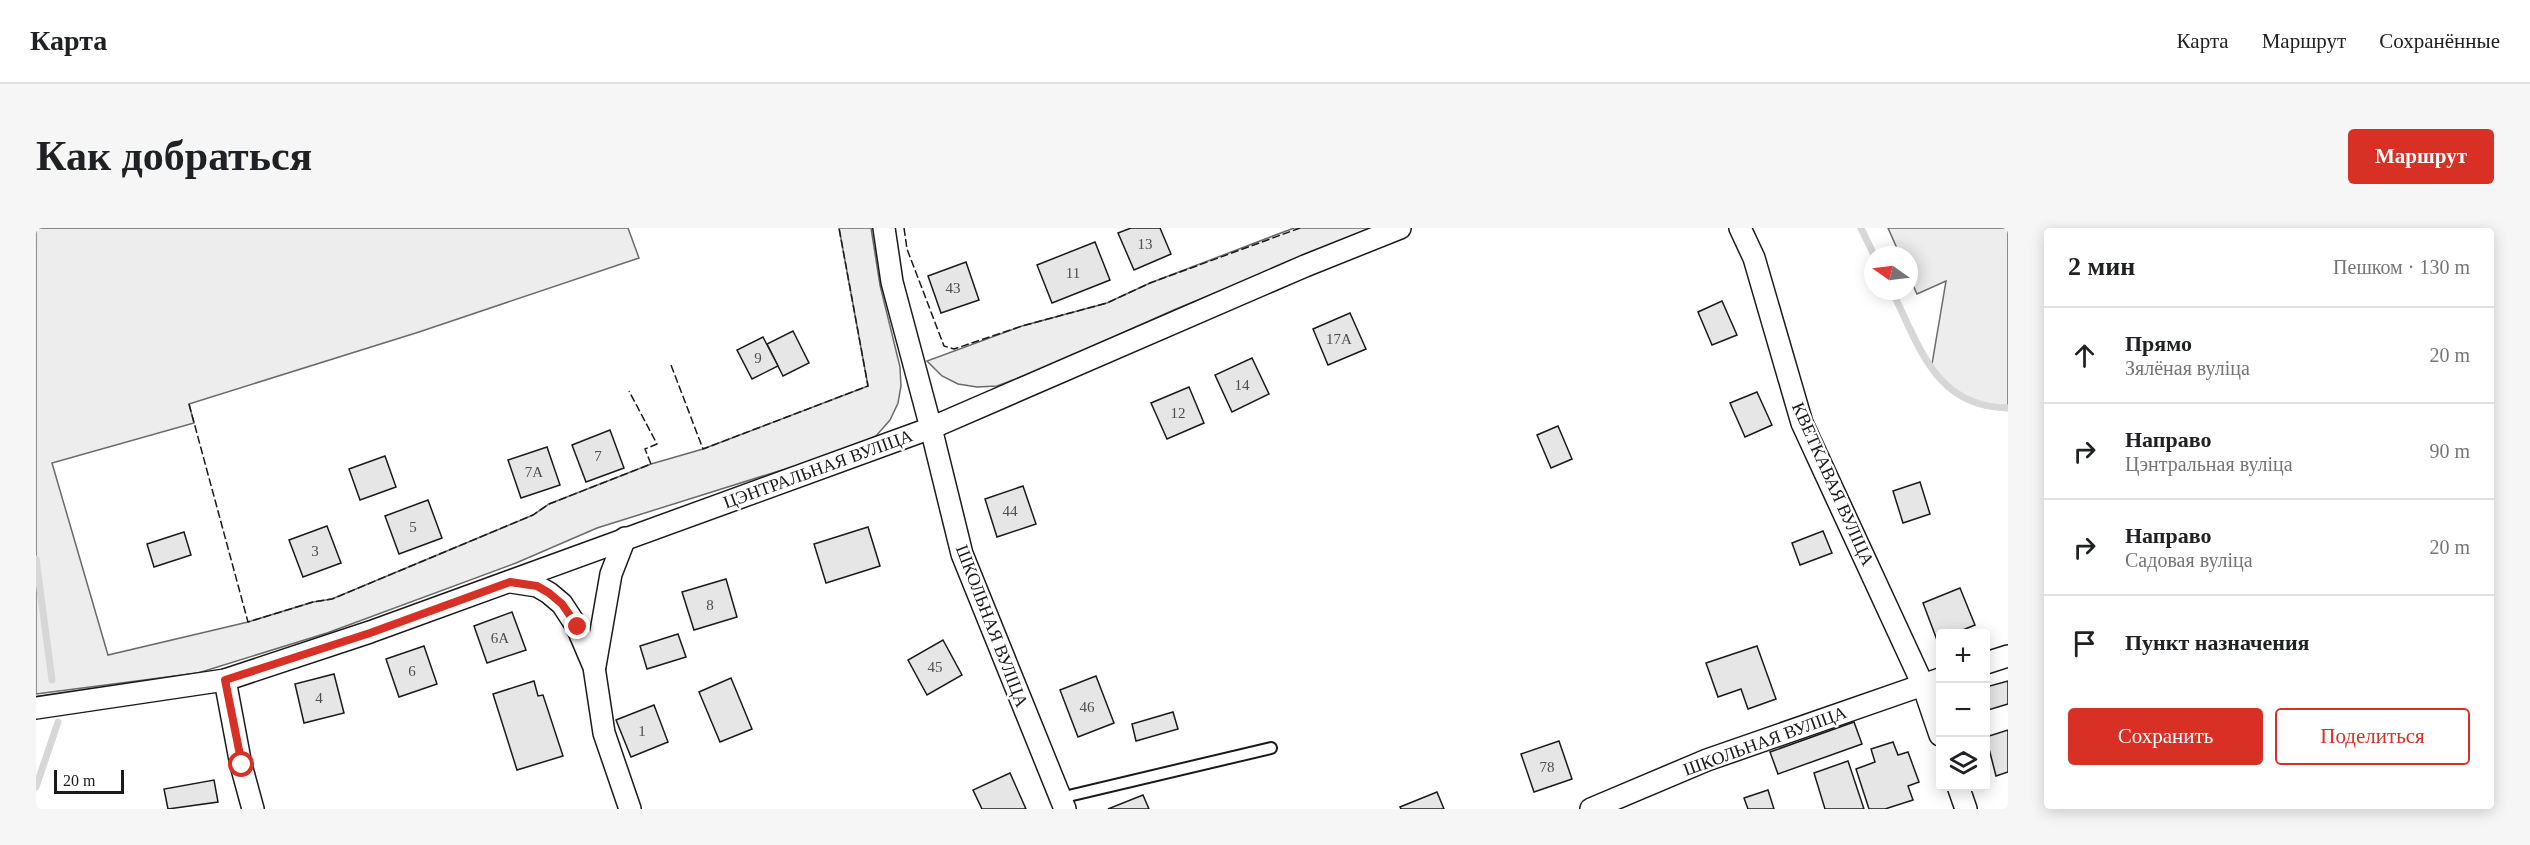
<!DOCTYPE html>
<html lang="ru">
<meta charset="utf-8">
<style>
:root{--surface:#fff;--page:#f6f6f6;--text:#202124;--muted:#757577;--line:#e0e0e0;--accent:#d93025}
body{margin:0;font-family:Georgia,serif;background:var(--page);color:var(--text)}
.controls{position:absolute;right:18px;bottom:18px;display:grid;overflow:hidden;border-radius:6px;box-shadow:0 3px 15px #0003}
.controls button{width:54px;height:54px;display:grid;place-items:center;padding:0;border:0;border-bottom:2px solid var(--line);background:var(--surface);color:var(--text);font:30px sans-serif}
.compass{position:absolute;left:1828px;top:18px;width:54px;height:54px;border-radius:50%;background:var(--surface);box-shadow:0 3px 15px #0003;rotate:284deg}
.scale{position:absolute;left:18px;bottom:15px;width:70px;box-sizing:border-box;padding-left:6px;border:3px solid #1a1a1a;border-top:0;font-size:16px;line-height:21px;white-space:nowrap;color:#1a1a1a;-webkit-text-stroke:4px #fff;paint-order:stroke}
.stop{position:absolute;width:18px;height:18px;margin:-14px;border:4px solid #d93025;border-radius:50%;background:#fff}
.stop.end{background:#d93025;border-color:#fff;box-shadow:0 2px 6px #0008}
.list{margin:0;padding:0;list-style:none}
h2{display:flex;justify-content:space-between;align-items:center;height:78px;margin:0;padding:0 24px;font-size:26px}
h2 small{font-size:20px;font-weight:400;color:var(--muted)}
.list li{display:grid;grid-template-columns:39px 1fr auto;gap:18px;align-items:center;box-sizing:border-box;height:96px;padding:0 24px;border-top:2px solid var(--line)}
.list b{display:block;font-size:22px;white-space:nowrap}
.list p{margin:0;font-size:20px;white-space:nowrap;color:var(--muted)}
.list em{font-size:20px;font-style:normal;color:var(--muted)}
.actions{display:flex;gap:12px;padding:18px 24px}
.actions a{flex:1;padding:14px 0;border:2px solid var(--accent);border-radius:6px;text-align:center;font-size:21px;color:var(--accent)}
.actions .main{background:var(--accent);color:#fff}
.icon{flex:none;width:33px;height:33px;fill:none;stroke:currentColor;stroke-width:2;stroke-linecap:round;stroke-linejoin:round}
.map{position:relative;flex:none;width:1972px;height:581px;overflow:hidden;border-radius:6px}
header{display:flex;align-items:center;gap:36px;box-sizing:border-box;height:84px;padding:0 30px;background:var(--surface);border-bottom:2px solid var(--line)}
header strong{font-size:28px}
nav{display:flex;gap:33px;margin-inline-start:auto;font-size:21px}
.intro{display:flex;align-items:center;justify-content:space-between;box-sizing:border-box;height:144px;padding:0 36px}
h1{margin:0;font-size:42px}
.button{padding:15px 27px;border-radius:6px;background:var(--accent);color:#fff;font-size:21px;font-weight:700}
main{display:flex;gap:36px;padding:0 36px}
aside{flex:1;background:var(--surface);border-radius:6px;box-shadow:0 3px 15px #0003}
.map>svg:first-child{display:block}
</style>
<header>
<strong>Карта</strong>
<nav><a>Карта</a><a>Маршрут</a><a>Сохранённые</a></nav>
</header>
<div class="intro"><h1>Как добраться</h1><a class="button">Маршрут</a></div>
<main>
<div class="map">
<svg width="1972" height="581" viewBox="0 0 1972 581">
<rect width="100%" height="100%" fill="#fff"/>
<g fill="#ededed" stroke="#6a6a6a" stroke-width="1.5">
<path d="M 0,0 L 592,0 L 603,30 L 383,104 L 153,176 L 158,195 L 16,235 L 72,427 L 212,394 L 277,374 L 296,371 L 497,287 L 513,276 L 615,236 L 667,221 L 832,158 L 803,0 L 835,0 L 844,57 L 864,139 L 865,158 L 862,175 L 854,192 L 840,208 L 813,221 L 561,300 L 480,335 L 291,405 L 162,445 L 0,466 Z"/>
<path d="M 1258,0 L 1337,0 L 1140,81 L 1001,143 L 961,158 L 941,159 L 922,156 L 906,148 L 891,133 L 986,98 L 1071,75 L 1114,55 Z"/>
<path d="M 1852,0 L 1972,0 L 1972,180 L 1943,178 L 1915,163 L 1895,142 L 1910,53 L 1881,66 L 1873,48 L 1873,27 L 1864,27 Z"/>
</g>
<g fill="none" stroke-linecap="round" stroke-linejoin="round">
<g stroke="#d7d7d7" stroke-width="7">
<path d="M 1825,0 L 1838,27"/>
<path d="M 1856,63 C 1884,119 1899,179 1972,180"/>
<path d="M 0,331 L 16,452"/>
<path d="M 0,559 L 22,494"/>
</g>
</g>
<g fill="#e6e6e6" stroke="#1a1a1a" stroke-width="1.5">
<path d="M 1095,0 L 1124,0 L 1135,26 L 1098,42 L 1082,5 Z"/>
<path d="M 1059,14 L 1074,52 L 1016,75 L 1001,37 Z"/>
<path d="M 930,34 L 943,72 L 905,85 L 892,48 Z"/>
<path d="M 1686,73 L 1701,107 L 1676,117 L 1662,84 Z"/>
<path d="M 1314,85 L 1330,121 L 1292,137 L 1277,101 Z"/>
<path d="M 757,103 L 773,135 L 747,148 L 731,116 Z"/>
<path d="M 727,109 L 742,138 L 716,151 L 701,122 Z"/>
<path d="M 1216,130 L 1233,166 L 1196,184 L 1179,147 Z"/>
<path d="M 1153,159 L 1168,195 L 1131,211 L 1115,175 Z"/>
<path d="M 1721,164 L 1736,197 L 1709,209 L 1694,175 Z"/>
<path d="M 1522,198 L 1536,231 L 1515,240 L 1501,207 Z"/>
<path d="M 574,202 L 588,240 L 550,254 L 536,217 Z"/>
<path d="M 511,219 L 524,257 L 485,270 L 472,232 Z"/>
<path d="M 349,228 L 360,259 L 324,272 L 313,241 Z"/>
<path d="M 1884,254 L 1894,286 L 1867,295 L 1857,263 Z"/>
<path d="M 987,258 L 1000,296 L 961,309 L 949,271 Z"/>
<path d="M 392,272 L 406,310 L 363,326 L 349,288 Z"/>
<path d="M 291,298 L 305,335 L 267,349 L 253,312 Z"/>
<path d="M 832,299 L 844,338 L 790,355 L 778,316 Z"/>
<path d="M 1787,303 L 1796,325 L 1764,337 L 1756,315 Z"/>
<path d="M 148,304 L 155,327 L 118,339 L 111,316 Z"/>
<path d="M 690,351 L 701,389 L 658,402 L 646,364 Z"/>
<path d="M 1924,360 L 1939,397 L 1917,406 L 1904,406 L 1904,410 L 1901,412 L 1887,375 Z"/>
<path d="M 476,384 L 490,422 L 451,435 L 438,398 Z"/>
<path d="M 642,406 L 650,429 L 611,441 L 604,418 Z"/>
<path d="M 907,412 L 926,447 L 891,467 L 872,432 Z"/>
<path d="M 388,418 L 401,456 L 363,469 L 350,431 Z"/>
<path d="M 1721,418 L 1740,471 L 1712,481 L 1705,461 L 1682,469 L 1670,435 Z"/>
<path d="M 298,446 L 308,485 L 268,495 L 259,456 Z"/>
<path d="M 1060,448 L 1078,495 L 1042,509 L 1024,462 Z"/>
<path d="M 695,450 L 716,501 L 684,514 L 663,464 Z"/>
<path d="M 498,453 L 502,468 L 507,467 L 527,528 L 481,542 L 457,466 Z"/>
<path d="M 1972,453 L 1972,476 L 1952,482 L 1950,459 Z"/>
<path d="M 618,477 L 632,514 L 595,529 L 580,492 Z"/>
<path d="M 1137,484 L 1142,501 L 1100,513 L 1096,496 Z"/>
<path d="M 1818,494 L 1826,516 L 1742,546 L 1734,524 Z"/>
<path d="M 1972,502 L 1972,544 L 1960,548 L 1950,509 Z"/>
<path d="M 1523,513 L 1536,551 L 1498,564 L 1485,526 Z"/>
<path d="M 1857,514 L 1862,527 L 1872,524 L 1883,554 L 1872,558 L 1877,572 L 1849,581 L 1833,581 L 1820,541 L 1839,534 L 1835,521 Z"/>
<path d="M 1812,533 L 1828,581 L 1789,581 L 1778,545 Z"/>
<path d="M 974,545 L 990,581 L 946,581 L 937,562 Z"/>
<path d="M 178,552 L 182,574 L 132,581 L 128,561 Z"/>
<path d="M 1732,562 L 1738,581 L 1712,581 L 1708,570 Z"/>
<path d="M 1401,564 L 1408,581 L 1365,581 L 1364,579 Z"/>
<path d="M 1107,567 L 1113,581 L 1072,581 Z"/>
</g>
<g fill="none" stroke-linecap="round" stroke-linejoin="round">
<g stroke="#1a1a1a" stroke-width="14">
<path id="lane" d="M 1024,570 L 1235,520"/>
</g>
<g stroke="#1a1a1a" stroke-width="24">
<g id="street">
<path d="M 848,0 L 856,54 L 895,200 L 926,326 L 1029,581"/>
<path d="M 1704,0 L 1718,30 L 1766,195 L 1887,457 L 1904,507"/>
<path d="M 475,354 L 501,358 L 513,365 L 526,376 L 541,399 L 558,439 L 568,505 L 594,581"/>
<path d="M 1950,435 L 1972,428"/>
<path d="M 559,438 L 575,346 L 589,310"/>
<path d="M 189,452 L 205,537 L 217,581"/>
<path d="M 0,480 L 189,452 L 334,404 L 895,200 L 1269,38 L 1364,0"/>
<path d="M 1922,558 L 1930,581"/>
<path d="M 1555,581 L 1671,532 L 1904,451"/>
</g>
</g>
<use href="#lane" stroke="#fff" stroke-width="10"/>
<use href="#street" stroke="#fff" stroke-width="21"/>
<g stroke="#1a1a1a" stroke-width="1.5" stroke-dasharray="8 3" stroke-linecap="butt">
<path d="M 868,0 L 871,21 L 908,118 L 918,121 L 986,98 L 1071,75 L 1114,55 L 1264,0"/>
<path d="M 635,137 L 667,221 L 832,158 L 803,0"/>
<path d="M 153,176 L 212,394 L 277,374 L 296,371 L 497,287 L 513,276 L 615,236 L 609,221 L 621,216 L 593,163"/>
</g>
</g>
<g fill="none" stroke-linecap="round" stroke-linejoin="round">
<path stroke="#d93025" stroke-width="8" d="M 206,537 L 189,452 L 334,405 L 474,354 L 501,358 L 513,365 L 526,376 L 542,399"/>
</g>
<g text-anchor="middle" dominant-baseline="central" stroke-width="4.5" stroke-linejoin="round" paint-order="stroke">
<g font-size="15" fill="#4d4d4d">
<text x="1109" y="16">13</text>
<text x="1037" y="45">11</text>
<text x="917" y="60">43</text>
<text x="1303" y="111">17А</text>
<text x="722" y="130">9</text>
<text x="1206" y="157">14</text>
<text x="1142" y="185">12</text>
<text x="562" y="228">7</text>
<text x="498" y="244">7А</text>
<text x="974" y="283">44</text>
<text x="377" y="299">5</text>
<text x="279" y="323">3</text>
<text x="674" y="377">8</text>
<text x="464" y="410">6А</text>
<text x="899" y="439">45</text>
<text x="376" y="443">6</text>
<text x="283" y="470">4</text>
<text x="1051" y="479">46</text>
<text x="606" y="503">1</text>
<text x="1511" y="539">78</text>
</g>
<g font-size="18" fill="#1a1a1a" stroke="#fff">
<text transform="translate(782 241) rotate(-20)">ЦЭНТРАЛЬНАЯ ВУЛІЦА</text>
<text transform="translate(1797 256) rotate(66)">КВЕТКАВАЯ ВУЛІЦА</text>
<text transform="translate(956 398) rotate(69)">ШКОЛЬНАЯ ВУЛІЦА</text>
<text transform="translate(1729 513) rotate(-20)">ШКОЛЬНАЯ ВУЛІЦА</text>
</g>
</g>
</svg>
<div class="controls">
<button>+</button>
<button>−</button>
<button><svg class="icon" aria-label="layers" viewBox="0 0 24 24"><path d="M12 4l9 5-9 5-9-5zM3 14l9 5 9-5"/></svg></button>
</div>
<svg class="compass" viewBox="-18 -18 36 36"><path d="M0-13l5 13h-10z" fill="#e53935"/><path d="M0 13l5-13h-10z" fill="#757577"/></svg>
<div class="scale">20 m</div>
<div class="stop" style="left:206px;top:537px"></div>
<div class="stop end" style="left:542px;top:399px"></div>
</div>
<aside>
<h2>2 мин<small>Пешком · 130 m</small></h2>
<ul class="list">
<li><svg class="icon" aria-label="ahead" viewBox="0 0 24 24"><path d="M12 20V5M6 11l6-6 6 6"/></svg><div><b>Прямо</b><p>Зялёная вуліца</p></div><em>20 m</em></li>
<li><svg class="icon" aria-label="right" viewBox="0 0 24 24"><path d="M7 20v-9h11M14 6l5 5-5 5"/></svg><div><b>Направо</b><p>Цэнтральная вуліца</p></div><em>90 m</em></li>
<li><svg class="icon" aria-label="right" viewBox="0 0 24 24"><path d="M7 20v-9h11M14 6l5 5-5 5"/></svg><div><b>Направо</b><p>Садовая вуліца</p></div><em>20 m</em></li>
<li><svg class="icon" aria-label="arrive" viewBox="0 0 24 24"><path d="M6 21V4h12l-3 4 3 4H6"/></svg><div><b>Пункт назначения</b></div></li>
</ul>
<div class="actions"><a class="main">Сохранить</a><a>Поделиться</a></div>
</aside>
</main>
